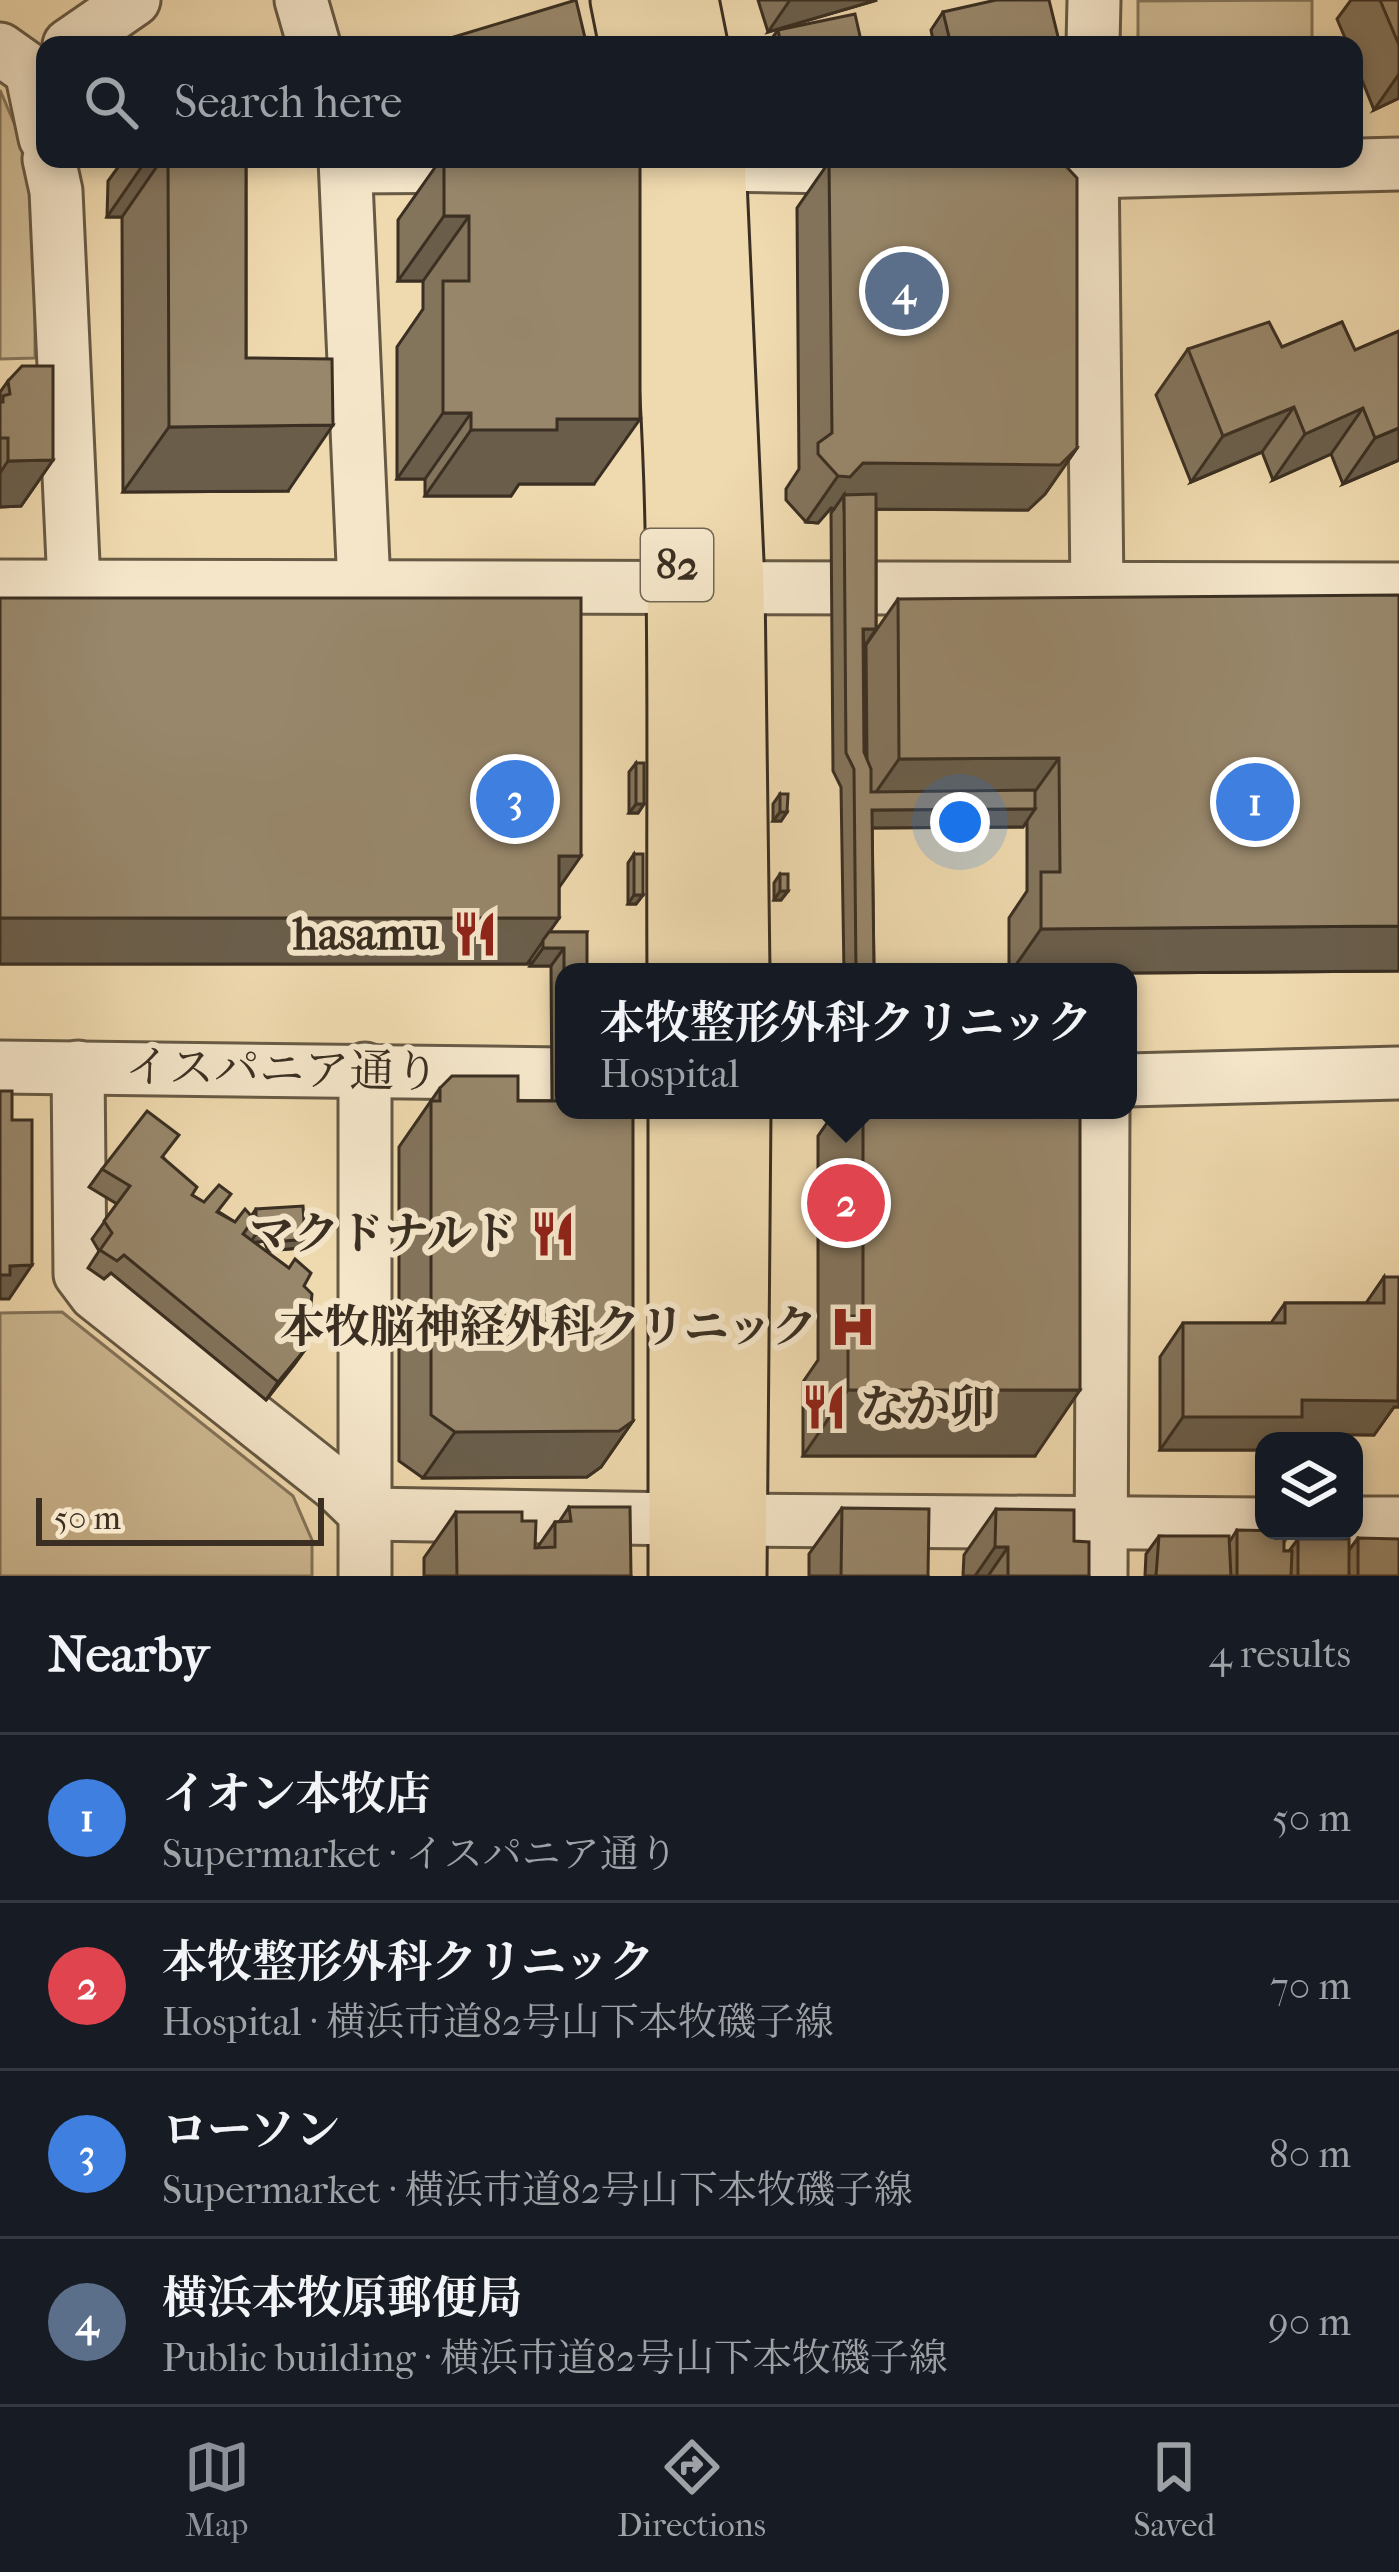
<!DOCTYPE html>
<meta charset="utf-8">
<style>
:root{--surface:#171b24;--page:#242831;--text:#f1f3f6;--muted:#9ea1a6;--line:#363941;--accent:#8c9099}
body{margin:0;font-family:"IM FELL French Canon","Noto Serif JP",serif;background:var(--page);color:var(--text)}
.controls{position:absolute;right:36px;bottom:36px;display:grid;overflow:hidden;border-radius:24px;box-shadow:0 6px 18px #0003}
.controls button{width:108px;height:108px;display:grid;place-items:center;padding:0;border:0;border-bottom:3px solid var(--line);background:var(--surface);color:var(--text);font:60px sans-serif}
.scale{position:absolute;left:36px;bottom:30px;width:288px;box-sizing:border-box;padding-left:12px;border:6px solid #3a2f22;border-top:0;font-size:33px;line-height:42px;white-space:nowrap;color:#3a2f22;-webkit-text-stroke:9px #f5e6ca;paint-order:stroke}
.you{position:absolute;left:960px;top:822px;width:42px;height:42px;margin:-30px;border:9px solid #fff;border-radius:50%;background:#1a73e8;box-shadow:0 0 0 18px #1a73e833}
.badge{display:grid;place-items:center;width:78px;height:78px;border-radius:50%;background:var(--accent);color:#fff;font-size:39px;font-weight:700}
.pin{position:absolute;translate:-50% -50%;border:6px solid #fff;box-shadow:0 3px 12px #0006}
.popup{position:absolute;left:555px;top:963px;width:582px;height:156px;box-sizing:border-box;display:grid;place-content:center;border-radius:24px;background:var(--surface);filter:drop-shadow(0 3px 9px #0005);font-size:39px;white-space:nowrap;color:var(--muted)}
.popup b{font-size:45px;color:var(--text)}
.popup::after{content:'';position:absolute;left:50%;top:100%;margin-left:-24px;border:24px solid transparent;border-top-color:var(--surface)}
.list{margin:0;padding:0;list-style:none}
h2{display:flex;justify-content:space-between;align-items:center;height:156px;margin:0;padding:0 48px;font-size:51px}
h2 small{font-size:39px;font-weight:400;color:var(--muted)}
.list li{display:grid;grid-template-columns:78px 1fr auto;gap:36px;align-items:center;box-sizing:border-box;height:168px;padding:0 48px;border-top:3px solid var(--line)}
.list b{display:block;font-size:45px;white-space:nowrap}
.list p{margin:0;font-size:39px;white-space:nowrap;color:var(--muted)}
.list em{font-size:39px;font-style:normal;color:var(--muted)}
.icon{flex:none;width:66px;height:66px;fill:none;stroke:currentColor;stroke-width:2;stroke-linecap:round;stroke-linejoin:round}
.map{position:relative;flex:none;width:1399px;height:1576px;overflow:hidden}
.search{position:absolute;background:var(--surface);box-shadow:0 6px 18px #0003;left:36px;right:36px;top:36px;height:132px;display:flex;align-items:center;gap:30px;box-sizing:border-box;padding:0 42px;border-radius:24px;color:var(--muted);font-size:45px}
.sheet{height:828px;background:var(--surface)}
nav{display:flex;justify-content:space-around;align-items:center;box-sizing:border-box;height:168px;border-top:3px solid var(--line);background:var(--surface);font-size:33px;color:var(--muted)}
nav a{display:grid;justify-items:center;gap:6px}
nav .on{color:var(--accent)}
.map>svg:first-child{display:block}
</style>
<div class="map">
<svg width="1399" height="1576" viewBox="0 0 1399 1576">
<rect width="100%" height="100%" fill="#efd9ae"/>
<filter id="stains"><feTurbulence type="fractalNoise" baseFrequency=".00167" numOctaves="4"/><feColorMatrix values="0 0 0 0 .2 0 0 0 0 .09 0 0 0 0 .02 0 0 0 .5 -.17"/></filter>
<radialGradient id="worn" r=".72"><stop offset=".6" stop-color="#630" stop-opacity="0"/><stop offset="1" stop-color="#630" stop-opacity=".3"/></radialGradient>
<g fill="#d0bc96" stroke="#85765c" stroke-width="3">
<path d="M 1312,0 L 1312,45 L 1138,45 L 1138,1 Z"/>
<path d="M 0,90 L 35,172 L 35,358 L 0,359 Z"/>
<path d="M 62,1312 L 293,1496 L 312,1540 L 312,1576 L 0,1576 L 0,1313 Z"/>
</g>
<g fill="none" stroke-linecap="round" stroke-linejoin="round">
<g stroke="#675a45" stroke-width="57">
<g id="minor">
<path d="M 301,0 L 314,45"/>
<path d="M 69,45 L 134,0"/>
<path d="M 1093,45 L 1094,0"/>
<path d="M 0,49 L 31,71 L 45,138"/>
<path d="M 49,159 L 56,191 L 74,585"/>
<path d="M 345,159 L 364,586"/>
<path d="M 1092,159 L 1097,590"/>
<path d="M 714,165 L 895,168"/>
<path d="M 347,167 L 503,166"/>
<path d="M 1004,170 L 1092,172 L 1399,164"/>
<path d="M 0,586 L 1399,589"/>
<path d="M 0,1067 L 564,1074"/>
<path d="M 78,1067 L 80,1274 L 95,1294 L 336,1485 L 366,1514 L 682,1519"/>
<path d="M 365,1069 L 365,1576"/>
<path d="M 1128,1080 L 1399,1073"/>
<path d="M 737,1520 L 1264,1524"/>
<path d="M 1354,1523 L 1399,1523"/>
<path d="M 1101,1576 L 1103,1110"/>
</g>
</g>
<g stroke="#3a2f22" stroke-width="69">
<g id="major">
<path d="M 623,0 L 632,45"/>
<path d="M 686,0 L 695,45"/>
<path d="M 650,159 C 689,427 678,702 680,972"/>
<path d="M 713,159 L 732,584 L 737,972"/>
<path d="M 681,1576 L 681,1110"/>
<path d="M 734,1576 L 738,1110"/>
</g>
</g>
<use href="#minor" stroke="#f5e6ca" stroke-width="51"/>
<use href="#major" stroke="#efd9ae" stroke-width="63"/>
</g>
<g fill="#83745c" stroke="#3a2f22" stroke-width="3">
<path d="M 758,0 L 877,0 L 768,32 Z"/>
<path d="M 1351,0 L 1399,0 L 1399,98 L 1374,110 L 1354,60 L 1354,45 L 1348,45 L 1337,19 Z"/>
<path d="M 943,12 L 1060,45 L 934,45 L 931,30 Z"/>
<path d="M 778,30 L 862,45 L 767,45 Z"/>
<path d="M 124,159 L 246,159 L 246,358 L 288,491 L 123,492 L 122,217 L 107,217 L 108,181 Z"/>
<path d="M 441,159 L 640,159 L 594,484 L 519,484 L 511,496 L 425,496 L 425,479 L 397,479 L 397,347 L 423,309 L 423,281 L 398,281 L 398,220 Z"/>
<path d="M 829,162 L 1077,448 L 1045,494 L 1028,510 L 876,509 L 876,629 L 864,647 L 864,752 L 867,759 L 866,645 L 898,599 L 1399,971 L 1128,973 L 1009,972 L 1009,918 L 1027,891 L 1027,821 L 1023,827 L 872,828 L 874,972 L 844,972 L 841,787 L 833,771 L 831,513 L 834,509 L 831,508 L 818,523 L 806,522 L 786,500 L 786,489 L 799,469 L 797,208 Z"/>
<path d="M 1342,322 L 1399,460 L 1343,484 L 1331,454 L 1273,480 L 1262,452 L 1191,482 L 1156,395 L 1188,349 L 1282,347 Z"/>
<path d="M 8,381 L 53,460 L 21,506 L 0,507 L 0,392 Z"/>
<path d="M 636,763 L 644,804 L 638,813 L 629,813 L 629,772 Z"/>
<path d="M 780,794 L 787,812 L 781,821 L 773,821 L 773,804 Z"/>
<path d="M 634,854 L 643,895 L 636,904 L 628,904 L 628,863 Z"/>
<path d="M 780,874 L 788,891 L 781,900 L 774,900 L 774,883 Z"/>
<path d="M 559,888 L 559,918 L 549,932 L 587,932 L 564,972 L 633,1421 L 601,1467 L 587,1477 L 423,1478 L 399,1461 L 399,1147 L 440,1088 L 518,1101 L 552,1101 L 551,966 L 530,966 L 530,958 L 527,964 L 0,964 Z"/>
<path d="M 836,1110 L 1080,1110 L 1035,1456 L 803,1456 L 803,1382 L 818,1360 L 818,1136 Z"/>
<path d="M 163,1157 L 192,1195 L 235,1222 L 251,1216 L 256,1209 L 305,1239 L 299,1248 L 268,1251 L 264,1241 L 254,1243 L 304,1286 L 307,1347 L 266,1400 L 111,1273 L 104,1279 L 88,1268 L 99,1251 L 92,1239 L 117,1204 L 89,1187 L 102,1169 Z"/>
<path d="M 1384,1277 L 1399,1407 L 1394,1407 L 1374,1435 L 1290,1434 L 1264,1450 L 1160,1450 L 1160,1357 L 1183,1323 L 1271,1323 L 1285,1303 L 1366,1303 Z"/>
<path d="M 569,1507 L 631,1576 L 424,1576 L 424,1558 L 456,1512 L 535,1548 L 537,1548 L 555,1522 L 559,1522 Z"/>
<path d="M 842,1508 L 928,1576 L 809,1576 L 809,1554 Z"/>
<path d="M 996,1509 L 1074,1541 L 1089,1576 L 963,1576 L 964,1555 Z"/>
<path d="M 1237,1530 L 1284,1551 L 1289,1551 L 1298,1539 L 1349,1550 L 1358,1538 L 1399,1576 L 1145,1576 L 1146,1554 L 1159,1536 L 1230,1541 Z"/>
</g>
<g fill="#6a5e4b" stroke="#3a2f22" stroke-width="3">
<path d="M 790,0 L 877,0 L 768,32 Z"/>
<path d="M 585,38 L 580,45 L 560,45 Z"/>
<path d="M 1399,74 L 1399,98 L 1374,110 Z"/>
<path d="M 147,159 L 162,159 L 122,217 L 107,217 Z"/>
<path d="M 444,216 L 469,216 L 423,281 L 398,281 Z"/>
<path d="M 1294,407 L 1262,452 L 1191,482 L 1223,436 Z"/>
<path d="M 1363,408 L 1331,454 L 1273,480 L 1305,434 Z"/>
<path d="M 443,413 L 471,413 L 425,479 L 397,479 Z"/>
<path d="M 557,419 L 640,419 L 594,484 L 519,484 L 511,496 L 425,496 L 471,430 Z"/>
<path d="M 333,425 L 288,491 L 123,492 L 169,427 Z"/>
<path d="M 1399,428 L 1399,460 L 1343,484 L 1375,438 Z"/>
<path d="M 1077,448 L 1045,494 L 1028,510 L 844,509 L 844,495 L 834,509 L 831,508 L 818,523 L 806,522 L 838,476 L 863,463 Z"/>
<path d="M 53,460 L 21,506 L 0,507 L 0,473 L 8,461 Z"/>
<path d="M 863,629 L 876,629 L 864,647 Z"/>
<path d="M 1059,758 L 1026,804 L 867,805 L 899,759 Z"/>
<path d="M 636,804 L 644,804 L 638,813 L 629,813 Z"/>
<path d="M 1035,809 L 1023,827 L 859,828 L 872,810 Z"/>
<path d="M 780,812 L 787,812 L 781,821 L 773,821 Z"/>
<path d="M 559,856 L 581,856 L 549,902 Z"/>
<path d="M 780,891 L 788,891 L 781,900 L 774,900 Z"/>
<path d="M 634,895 L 643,895 L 636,904 L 628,904 Z"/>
<path d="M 0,918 L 559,918 L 527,964 L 0,964 Z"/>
<path d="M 1399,926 L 1399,971 L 1128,973 L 1011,972 L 1041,929 Z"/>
<path d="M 543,948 L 564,948 L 551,966 L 530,966 Z"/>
<path d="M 271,1232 L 264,1241 L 250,1243 L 256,1234 Z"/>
<path d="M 305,1239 L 299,1248 L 268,1251 L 274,1242 Z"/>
<path d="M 32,1265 L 9,1299 L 0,1299 L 0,1275 L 10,1266 Z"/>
<path d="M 307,1347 L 294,1365 L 266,1400 L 278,1382 Z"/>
<path d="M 1399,1374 L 1399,1407 L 1394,1407 L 1374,1435 L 1290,1434 L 1286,1441 L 1264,1441 L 1264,1450 L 1160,1450 L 1183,1417 L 1302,1400 Z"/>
<path d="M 848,1390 L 1080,1390 L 1035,1456 L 803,1456 Z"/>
<path d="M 633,1421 L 601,1467 L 587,1477 L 423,1478 L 455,1432 Z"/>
<path d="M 995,1547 L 1008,1547 L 988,1576 L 975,1576 Z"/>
</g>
<g fill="#98876b" stroke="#3a2f22" stroke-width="3">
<path d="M 576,0 L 585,38 L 560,45 L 449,45 L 447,39 Z"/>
<path d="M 996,0 L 1049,0 L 1060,45 L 951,45 L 943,12 Z"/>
<path d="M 1380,0 L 1399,0 L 1399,45 Z"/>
<path d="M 855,14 L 862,45 L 781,45 L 778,30 Z"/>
<path d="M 168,159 L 246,159 L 246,358 L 332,359 L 333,425 L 169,427 Z"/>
<path d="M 444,159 L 640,159 L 640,419 L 557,419 L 557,430 L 471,430 L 471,413 L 443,413 L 443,281 L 469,281 L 469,216 L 444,216 Z"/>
<path d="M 829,162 L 1062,162 L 1077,178 L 1077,448 L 1060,465 L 863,463 L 850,477 L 838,476 L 818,454 L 818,443 L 832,433 Z"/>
<path d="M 1269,322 L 1282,347 L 1342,322 L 1355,350 L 1399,331 L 1399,428 L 1375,438 L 1363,408 L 1305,434 L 1294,407 L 1223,436 L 1188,349 Z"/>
<path d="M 22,366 L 53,366 L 53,460 L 8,461 L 8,438 L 0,438 L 0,402 L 3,402 L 3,396 L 10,394 L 8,381 Z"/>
<path d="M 876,494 L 876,629 L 863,629 L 864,752 L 871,769 L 871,792 L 1035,790 L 1035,809 L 872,810 L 874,972 L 856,972 L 854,769 L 846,753 L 844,495 Z"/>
<path d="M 1399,595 L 1399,926 L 1041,929 L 1041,872 L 1060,872 L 1059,758 L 899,759 L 898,599 Z"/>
<path d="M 0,598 L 581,598 L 581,856 L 559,856 L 559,918 L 0,918 Z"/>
<rect x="636" y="763" width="8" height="41"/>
<path d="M 780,794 L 788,794 L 787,812 L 780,812 Z"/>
<rect x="634" y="854" width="9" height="41"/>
<rect x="780" y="874" width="8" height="17"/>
<path d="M 549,932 L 587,932 L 587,972 L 564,972 L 564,1004 L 564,948 L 543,948 L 543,940 Z"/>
<path d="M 452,1076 L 518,1076 L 518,1101 L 564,1101 L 564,1110 L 629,1110 L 633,1114 L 633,1421 L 619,1431 L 455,1432 L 431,1415 L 431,1101 L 440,1101 L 440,1088 Z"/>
<path d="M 0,1091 L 12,1091 L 12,1120 L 32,1120 L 32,1265 L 10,1266 L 10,1275 L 0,1275 Z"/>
<path d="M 863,1110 L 1080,1110 L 1080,1390 L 848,1390 L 848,1316 L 863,1316 Z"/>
<path d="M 147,1111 L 179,1135 L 162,1157 L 197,1187 L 192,1195 L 204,1202 L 219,1185 L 231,1194 L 217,1212 L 235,1222 L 245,1209 L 254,1219 L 243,1234 L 289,1268 L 295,1259 L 311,1273 L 304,1286 L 312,1294 L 307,1347 L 278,1382 L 124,1255 L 117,1261 L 100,1250 L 112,1233 L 104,1221 L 130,1186 L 102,1169 Z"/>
<path d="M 303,1206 L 305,1239 L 274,1242 L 271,1232 L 256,1234 L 256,1209 Z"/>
<path d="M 1384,1277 L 1399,1277 L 1398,1401 L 1302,1400 L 1302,1417 L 1183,1417 L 1183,1323 L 1285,1323 L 1285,1303 L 1384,1303 Z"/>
<path d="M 569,1507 L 630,1507 L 631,1576 L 457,1576 L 456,1512 L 522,1512 L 522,1521 L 536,1521 L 535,1548 L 555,1547 L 555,1522 L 571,1521 Z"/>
<path d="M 842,1508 L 929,1509 L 928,1576 L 841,1576 Z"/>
<path d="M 996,1509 L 1074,1510 L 1074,1541 L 1089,1542 L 1089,1576 L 1008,1576 L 1008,1547 L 995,1547 Z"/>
<path d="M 1237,1530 L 1284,1531 L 1284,1551 L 1292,1551 L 1291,1576 L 1237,1576 Z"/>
<path d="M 1159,1536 L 1229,1536 L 1231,1576 L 1156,1576 Z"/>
<path d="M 1358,1538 L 1399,1539 L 1399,1576 L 1358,1576 Z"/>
<rect x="1298" y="1539" width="51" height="37"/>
</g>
<defs>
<g id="restaurant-bare" transform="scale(3.6)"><path d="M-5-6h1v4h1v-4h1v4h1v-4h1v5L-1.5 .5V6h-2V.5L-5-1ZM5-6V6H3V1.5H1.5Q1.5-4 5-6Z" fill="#8f2418" stroke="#f5e6ca" stroke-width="2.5" paint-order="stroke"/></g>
<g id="hospital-bare" transform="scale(3.6)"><path d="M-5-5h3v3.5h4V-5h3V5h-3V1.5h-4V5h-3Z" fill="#8f2418" stroke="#f5e6ca" stroke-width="2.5" paint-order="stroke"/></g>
</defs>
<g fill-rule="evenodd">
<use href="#restaurant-bare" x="475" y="934"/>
<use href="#restaurant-bare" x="553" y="1234"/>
<use href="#hospital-bare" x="853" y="1327"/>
<use href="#restaurant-bare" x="824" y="1407"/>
</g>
<g text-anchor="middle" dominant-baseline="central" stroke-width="12" stroke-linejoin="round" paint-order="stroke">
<rect fill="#f5e6ca" stroke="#726654" stroke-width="3" x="641" y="529" width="72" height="72" rx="9"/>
<g font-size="42" font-weight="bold" fill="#3a2f22">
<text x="677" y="565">82</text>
</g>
<g font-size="45" font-weight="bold" fill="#3a2f22" stroke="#f5e6ca" text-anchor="end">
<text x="439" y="934">hasamu</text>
<text x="517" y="1234">マクドナルド</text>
<text x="817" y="1327">本牧脳神経外科クリニック</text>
<text x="860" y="1407" text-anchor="start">なか卯</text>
</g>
<g font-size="45" fill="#3a2f22" stroke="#f5e6ca">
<text transform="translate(282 1070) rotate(1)">イスパニア通り</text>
</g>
</g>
<rect width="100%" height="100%" filter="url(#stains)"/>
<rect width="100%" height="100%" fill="url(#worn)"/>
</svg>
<div class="controls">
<button><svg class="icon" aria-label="layers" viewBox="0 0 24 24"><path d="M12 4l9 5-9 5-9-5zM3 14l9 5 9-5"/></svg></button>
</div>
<div class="scale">50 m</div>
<div class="you"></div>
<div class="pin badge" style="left:1255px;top:802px;background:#3f7fe0">1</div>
<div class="pin badge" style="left:846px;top:1203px;background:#e0444e">2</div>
<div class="popup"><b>本牧整形外科クリニック</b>Hospital</div>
<div class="pin badge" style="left:515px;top:799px;background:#3f7fe0">3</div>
<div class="pin badge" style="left:904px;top:291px;background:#5c6f8a">4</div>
<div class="search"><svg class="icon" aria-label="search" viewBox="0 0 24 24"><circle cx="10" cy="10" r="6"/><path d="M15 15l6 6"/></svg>Search here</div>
</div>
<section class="sheet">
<h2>Nearby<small>4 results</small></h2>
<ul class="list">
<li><span class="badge" style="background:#3f7fe0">1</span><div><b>イオン本牧店</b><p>Supermarket · イスパニア通り</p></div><em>50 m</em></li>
<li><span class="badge" style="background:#e0444e">2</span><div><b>本牧整形外科クリニック</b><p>Hospital · 横浜市道82号山下本牧磯子線</p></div><em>70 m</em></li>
<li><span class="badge" style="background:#3f7fe0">3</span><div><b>ローソン</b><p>Supermarket · 横浜市道82号山下本牧磯子線</p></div><em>80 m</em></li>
<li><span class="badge" style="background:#5c6f8a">4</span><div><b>横浜本牧原郵便局</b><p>Public building · 横浜市道82号山下本牧磯子線</p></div><em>90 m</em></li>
</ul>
</section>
<nav>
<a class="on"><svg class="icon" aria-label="map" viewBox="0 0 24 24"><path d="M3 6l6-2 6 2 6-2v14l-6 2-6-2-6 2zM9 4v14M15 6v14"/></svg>Map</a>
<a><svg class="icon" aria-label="directions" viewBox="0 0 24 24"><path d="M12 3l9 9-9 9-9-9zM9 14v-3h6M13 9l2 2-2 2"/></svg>Directions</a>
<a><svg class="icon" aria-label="saved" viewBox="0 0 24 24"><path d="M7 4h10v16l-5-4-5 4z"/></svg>Saved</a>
</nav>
